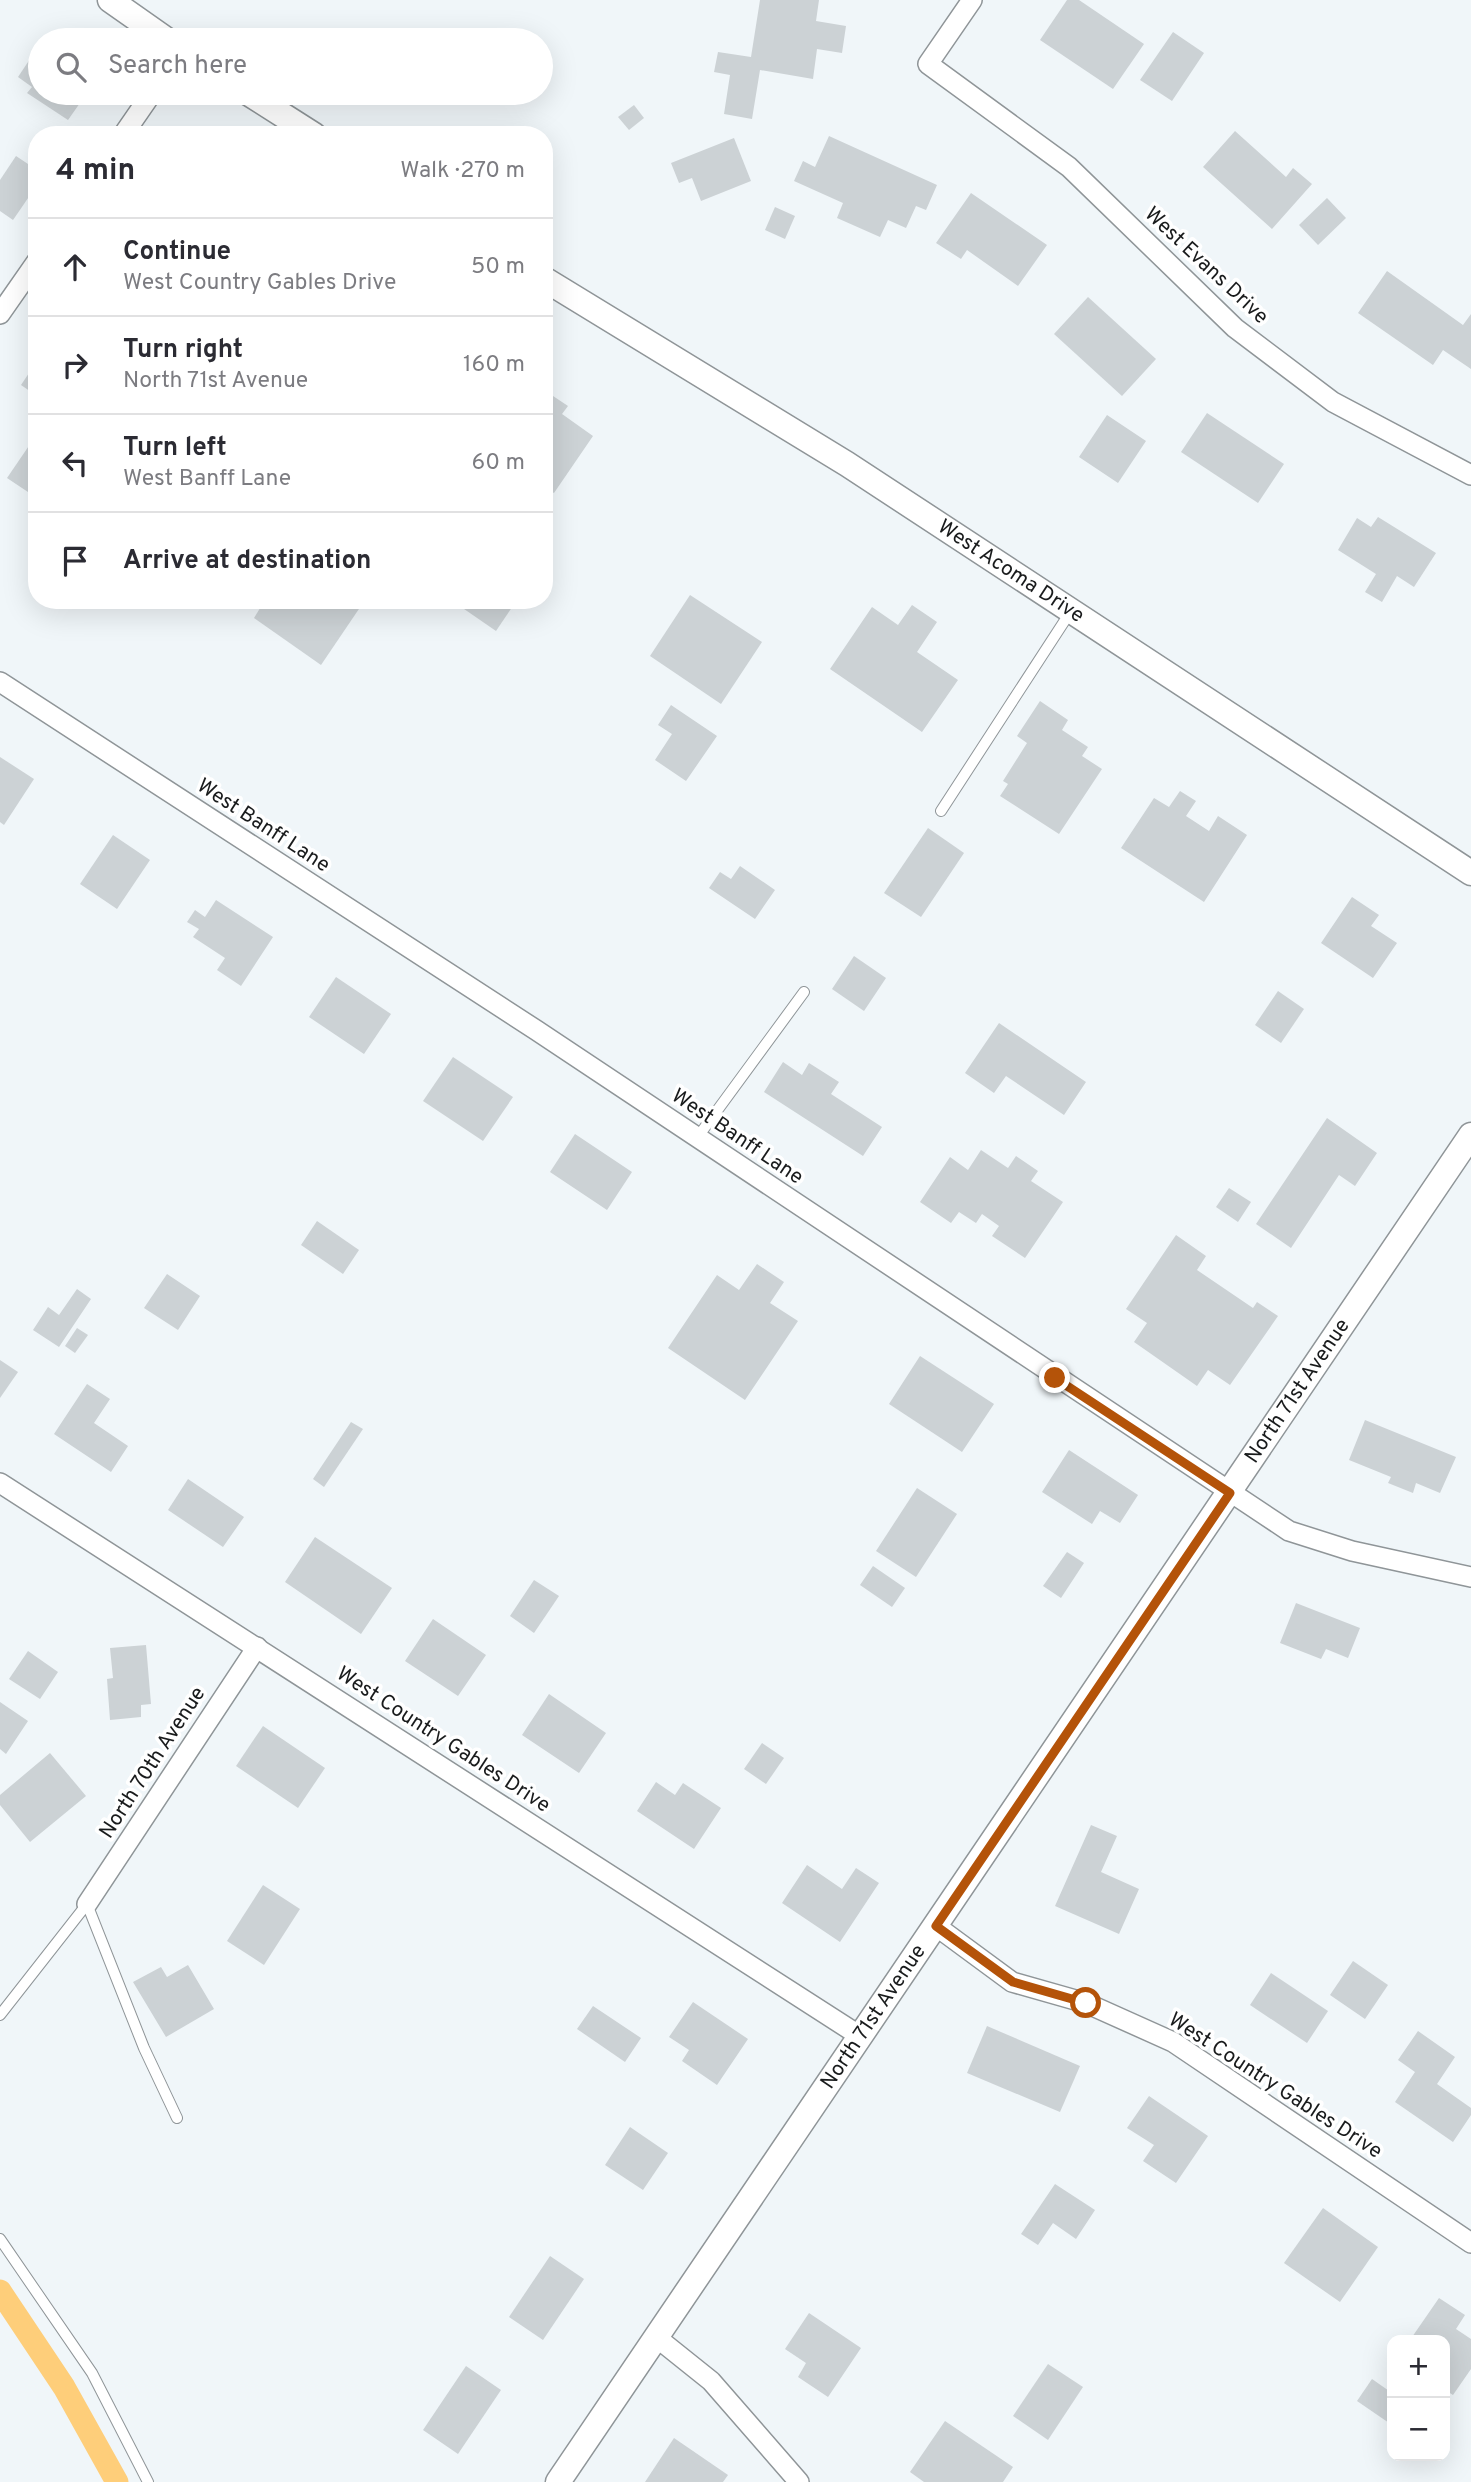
<!DOCTYPE html>
<meta charset="utf-8">
<style>
:root{--surface:#fff;--page:#f2f2f3;--text:#2b2b33;--muted:#7c7c81;--line:#e1e1e2}
body{margin:0;font-family:Overpass,sans-serif;background:var(--page);color:var(--text)}
.controls{position:absolute;right:21px;bottom:21px;display:grid;overflow:hidden;border-radius:14px;box-shadow:0 7px 28px #0002}
.controls button{width:63px;height:63px;display:grid;place-items:center;padding:0;border:0;border-bottom:2px solid var(--line);background:var(--surface);color:var(--text);font:35px sans-serif}
.stop{position:absolute;width:21px;height:21px;margin:-16px;border:5px solid #b45309;border-radius:50%;background:#fff}
.stop.end{background:#b45309;border-color:#fff;box-shadow:0 2px 7px #0008}
.list{margin:0;padding:0;list-style:none}
h2{display:flex;justify-content:space-between;align-items:center;height:91px;margin:0;padding:0 28px;font-size:30px}
h2 small{font-size:23px;font-weight:400;color:var(--muted)}
.list li{display:grid;grid-template-columns:46px 1fr auto;gap:21px;align-items:center;box-sizing:border-box;height:98px;padding:0 28px;border-top:2px solid var(--line)}
.list b{display:block;font-size:26px;white-space:nowrap}
.list p{margin:0;font-size:23px;white-space:nowrap;color:var(--muted)}
.list em{font-size:23px;font-style:normal;color:var(--muted)}
.icon{flex:none;width:38px;height:38px;fill:none;stroke:currentColor;stroke-width:2;stroke-linecap:round;stroke-linejoin:round}
.map{position:relative;flex:none;width:1471px;height:2482px;overflow:hidden}
.search{position:absolute;background:var(--surface);box-shadow:0 7px 28px #0002;left:28px;top:28px;width:525px;height:77px;display:flex;align-items:center;gap:18px;box-sizing:border-box;padding:0 24px;border-radius:38px;color:var(--muted);font-size:26px}
.panel{position:absolute;background:var(--surface);box-shadow:0 7px 28px #0002;left:28px;top:126px;width:525px;height:483px;border-radius:28px}
.map>svg:first-child{display:block}
</style>
<div class="map">
<svg width="1471" height="2482" viewBox="0 0 1471 2482">
<rect width="100%" height="100%" fill="#f0f6f9"/>
<g fill="none" stroke-linecap="round" stroke-linejoin="round">
<path stroke="#fece7a" stroke-width="23" d="M 0,2291 L 64,2387 L 117,2482"/>
</g>
<g fill="#ccd2d5">
<path d="M 760,0 L 819,0 L 816,21 L 846,26 L 842,53 L 817,49 L 813,79 L 760,70 L 752,119 L 724,114 L 730,75 L 714,72 L 718,52 L 751,57 Z"/>
<path d="M 1067,0 L 1079,0 L 1144,44 L 1113,89 L 1040,40 Z"/>
<path d="M 1173,32 L 1204,53 L 1172,101 L 1140,80 Z"/>
<path d="M 38,47 L 40,93 L 87,93 L 68,120 L 27,93 L 32,87 L 18,77 Z"/>
<path d="M 634,105 L 644,118 L 629,130 L 618,117 Z"/>
<path d="M 1235,131 L 1286,177 L 1293,168 L 1312,184 L 1272,229 L 1203,167 Z"/>
<path d="M 829,136 L 937,185 L 926,210 L 916,206 L 906,228 L 888,220 L 880,237 L 837,218 L 843,203 L 794,181 L 803,161 L 815,167 Z"/>
<path d="M 734,138 L 751,181 L 701,201 L 692,178 L 679,183 L 671,163 Z"/>
<path d="M 16,156 L 37,170 L 37,185 L 13,220 L 0,211 L 0,180 Z"/>
<path d="M 971,193 L 1047,245 L 1018,286 L 967,250 L 961,259 L 936,243 Z"/>
<path d="M 1327,198 L 1346,218 L 1318,245 L 1299,225 Z"/>
<path d="M 775,207 L 795,216 L 785,239 L 765,230 Z"/>
<path d="M 1387,271 L 1463,325 L 1471,314 L 1471,369 L 1443,350 L 1433,365 L 1358,313 Z"/>
<path d="M 1088,297 L 1156,359 L 1122,396 L 1054,334 Z"/>
<path d="M 37,361 L 37,396 L 21,385 Z"/>
<path d="M 544,390 L 568,406 L 562,414 L 593,436 L 554,493 L 544,487 L 547,471 L 544,469 Z"/>
<path d="M 1207,413 L 1284,464 L 1258,503 L 1181,452 Z"/>
<path d="M 1107,415 L 1146,441 L 1118,483 L 1079,457 Z"/>
<path d="M 37,434 L 37,486 L 31,494 L 7,478 Z"/>
<path d="M 1378,517 L 1436,553 L 1414,587 L 1397,576 L 1382,602 L 1365,592 L 1376,574 L 1338,550 L 1357,518 L 1371,527 Z"/>
<path d="M 690,595 L 762,642 L 721,704 L 650,656 Z"/>
<path d="M 265,600 L 365,600 L 321,665 L 254,618 Z"/>
<path d="M 451,600 L 517,600 L 496,631 Z"/>
<path d="M 912,605 L 937,622 L 917,652 L 958,680 L 922,732 L 830,669 L 872,607 L 898,625 Z"/>
<path d="M 1040,701 L 1068,720 L 1062,730 L 1088,747 L 1082,756 L 1102,769 L 1059,834 L 1000,796 L 1008,784 L 1003,781 L 1027,743 L 1017,736 Z"/>
<path d="M 671,705 L 717,736 L 686,781 L 655,760 L 672,734 L 658,725 Z"/>
<path d="M 0,757 L 34,779 L 4,825 L 0,822 Z"/>
<path d="M 1180,791 L 1196,801 L 1186,816 L 1209,831 L 1218,816 L 1247,835 L 1204,902 L 1121,848 L 1154,798 L 1169,807 Z"/>
<path d="M 928,828 L 964,853 L 921,917 L 884,893 Z"/>
<path d="M 113,835 L 150,860 L 117,909 L 80,884 Z"/>
<path d="M 740,866 L 775,890 L 755,919 L 709,888 L 720,872 L 731,879 Z"/>
<path d="M 1352,897 L 1379,915 L 1371,926 L 1397,943 L 1373,978 L 1321,943 Z"/>
<path d="M 216,900 L 273,937 L 241,986 L 217,970 L 225,958 L 193,937 L 199,929 L 187,922 L 195,910 L 205,917 Z"/>
<path d="M 854,956 L 886,978 L 864,1011 L 832,989 Z"/>
<path d="M 336,977 L 391,1014 L 364,1054 L 309,1017 Z"/>
<path d="M 1278,991 L 1304,1009 L 1281,1043 L 1255,1025 Z"/>
<path d="M 999,1023 L 1086,1082 L 1064,1115 L 1006,1076 L 994,1093 L 965,1073 Z"/>
<path d="M 453,1057 L 513,1097 L 483,1141 L 423,1101 Z"/>
<path d="M 783,1062 L 802,1075 L 809,1063 L 839,1082 L 831,1094 L 882,1127 L 863,1156 L 764,1092 Z"/>
<path d="M 1327,1118 L 1377,1153 L 1355,1186 L 1339,1175 L 1291,1248 L 1256,1224 Z"/>
<path d="M 575,1134 L 632,1172 L 607,1210 L 550,1172 Z"/>
<path d="M 981,1150 L 1008,1168 L 1016,1156 L 1038,1171 L 1031,1181 L 1063,1202 L 1025,1258 L 992,1236 L 999,1226 L 982,1214 L 976,1223 L 959,1212 L 951,1223 L 920,1202 L 950,1157 L 968,1170 Z"/>
<path d="M 1229,1188 L 1251,1202 L 1238,1222 L 1216,1207 Z"/>
<path d="M 317,1221 L 359,1250 L 343,1274 L 301,1245 Z"/>
<path d="M 1176,1235 L 1206,1256 L 1197,1270 L 1253,1308 L 1257,1302 L 1278,1316 L 1230,1385 L 1208,1370 L 1197,1386 L 1134,1342 L 1147,1323 L 1126,1309 Z"/>
<path d="M 757,1264 L 784,1282 L 770,1303 L 798,1321 L 745,1400 L 668,1348 L 717,1275 L 739,1290 Z"/>
<path d="M 167,1274 L 200,1296 L 178,1330 L 144,1308 Z"/>
<path d="M 77,1289 L 91,1299 L 59,1347 L 33,1330 L 48,1307 L 59,1315 Z"/>
<path d="M 77,1328 L 88,1335 L 75,1353 L 65,1346 Z"/>
<path d="M 920,1356 L 994,1404 L 962,1452 L 889,1404 Z"/>
<path d="M 0,1360 L 18,1372 L 0,1398 Z"/>
<path d="M 87,1384 L 110,1399 L 94,1423 L 128,1446 L 111,1472 L 54,1434 Z"/>
<path d="M 1365,1420 L 1456,1457 L 1440,1493 L 1416,1483 L 1413,1493 L 1388,1483 L 1391,1477 L 1349,1460 Z"/>
<path d="M 351,1422 L 363,1429 L 324,1487 L 313,1479 Z"/>
<path d="M 1069,1450 L 1138,1495 L 1120,1523 L 1100,1511 L 1092,1524 L 1042,1492 Z"/>
<path d="M 188,1479 L 244,1517 L 223,1547 L 168,1510 Z"/>
<path d="M 917,1488 L 957,1514 L 916,1577 L 876,1551 Z"/>
<path d="M 315,1537 L 392,1588 L 361,1634 L 285,1582 Z"/>
<path d="M 1067,1552 L 1084,1563 L 1061,1598 L 1043,1586 Z"/>
<path d="M 873,1566 L 905,1588 L 892,1607 L 860,1585 Z"/>
<path d="M 534,1580 L 559,1596 L 534,1633 L 510,1616 Z"/>
<path d="M 1296,1603 L 1360,1628 L 1348,1658 L 1326,1649 L 1321,1659 L 1280,1643 Z"/>
<path d="M 433,1619 L 486,1655 L 458,1696 L 405,1661 Z"/>
<path d="M 146,1645 L 151,1704 L 141,1705 L 141,1717 L 110,1720 L 107,1679 L 113,1678 L 110,1648 Z"/>
<path d="M 28,1651 L 58,1672 L 40,1699 L 9,1679 Z"/>
<path d="M 549,1694 L 606,1733 L 579,1773 L 522,1735 Z"/>
<path d="M 0,1702 L 28,1721 L 6,1754 L 0,1749 Z"/>
<path d="M 263,1726 L 325,1768 L 298,1808 L 236,1766 Z"/>
<path d="M 762,1743 L 784,1758 L 766,1784 L 744,1769 Z"/>
<path d="M 50,1753 L 86,1796 L 30,1842 L 0,1805 L 0,1795 Z"/>
<path d="M 656,1782 L 675,1795 L 683,1783 L 721,1808 L 694,1849 L 637,1811 Z"/>
<path d="M 1091,1825 L 1117,1836 L 1101,1872 L 1139,1889 L 1119,1934 L 1055,1906 Z"/>
<path d="M 807,1865 L 842,1889 L 856,1868 L 879,1883 L 840,1942 L 782,1903 Z"/>
<path d="M 263,1885 L 300,1909 L 264,1965 L 227,1941 Z"/>
<path d="M 1353,1961 L 1388,1985 L 1365,2019 L 1330,1995 Z"/>
<path d="M 188,1965 L 214,2009 L 166,2037 L 133,1982 L 161,1967 L 167,1977 Z"/>
<path d="M 1271,1973 L 1328,2011 L 1307,2043 L 1250,2005 Z"/>
<path d="M 693,2002 L 748,2039 L 717,2085 L 682,2061 L 689,2050 L 669,2037 Z"/>
<path d="M 593,2006 L 641,2038 L 625,2062 L 577,2029 Z"/>
<path d="M 987,2026 L 1080,2066 L 1060,2112 L 967,2073 Z"/>
<path d="M 1418,2031 L 1455,2057 L 1437,2084 L 1471,2108 L 1471,2115 L 1453,2142 L 1395,2102 L 1415,2072 L 1398,2060 Z"/>
<path d="M 1149,2096 L 1208,2136 L 1176,2183 L 1143,2161 L 1154,2145 L 1127,2128 Z"/>
<path d="M 630,2127 L 668,2153 L 643,2190 L 605,2165 Z"/>
<path d="M 1055,2184 L 1095,2210 L 1076,2239 L 1053,2223 L 1038,2245 L 1021,2234 Z"/>
<path d="M 1323,2208 L 1378,2247 L 1340,2302 L 1284,2263 Z"/>
<path d="M 550,2256 L 584,2279 L 543,2340 L 509,2317 Z"/>
<path d="M 1439,2298 L 1465,2315 L 1456,2329 L 1471,2339 L 1471,2369 L 1453,2395 L 1445,2390 L 1445,2340 L 1410,2340 Z"/>
<path d="M 809,2313 L 861,2348 L 828,2397 L 798,2377 L 806,2363 L 785,2349 Z"/>
<path d="M 1048,2364 L 1083,2387 L 1048,2440 L 1013,2416 Z"/>
<path d="M 466,2366 L 501,2390 L 458,2454 L 423,2430 Z"/>
<path d="M 1372,2379 L 1392,2393 L 1392,2425 L 1357,2401 Z"/>
<path d="M 945,2421 L 1013,2467 L 1003,2482 L 924,2482 L 910,2472 Z"/>
<path d="M 674,2438 L 728,2475 L 723,2482 L 645,2482 Z"/>
</g>
<g fill="none" stroke-linecap="round" stroke-linejoin="round">
<g stroke="#8f9598" stroke-width="12">
<g id="service">
<path d="M 941,811 L 1071,611"/>
<path d="M 697,1138 L 804,992"/>
<path d="M 87,1904 L 144,2048 L 177,2118"/>
<path d="M 0,2015 L 87,1904"/>
<path d="M 0,2239 L 92,2373 L 148,2482"/>
</g>
</g>
<g stroke="#8f9598" stroke-width="22">
<g id="minor">
<path d="M 972,0 L 928,64 L 1069,167 L 1235,328 L 1333,402 L 1471,475"/>
<path d="M 123,135 L 152,93"/>
<path d="M 0,314 L 37,261"/>
<path d="M 0,682 L 536,1030 L 1289,1531 L 1352,1551 L 1471,1577"/>
<path d="M 0,1483 L 860,2036"/>
<path d="M 87,1904 L 257,1647"/>
<path d="M 936,1926 L 1012,1982 L 1086,2003 L 1173,2042 L 1471,2243"/>
<path d="M 656,2337 L 711,2381 L 799,2482"/>
</g>
</g>
<g stroke="#8f9598" stroke-width="27">
<g id="tertiary">
<path d="M 110,0 L 167,40"/>
<path d="M 248,93 L 314,135"/>
<path id="s1" d="M 544,279 L 847,464 L 1471,873"/>
<path id="s2" d="M 558,2482 L 1471,1135"/>
</g>
</g>
<use href="#service" stroke="#fff" stroke-width="10"/>
<use href="#minor" stroke="#fff" stroke-width="19"/>
<use href="#tertiary" stroke="#fff" stroke-width="24"/>
</g>
<g fill="none" stroke-linecap="round" stroke-linejoin="round">
<path stroke="#b45309" stroke-width="9" d="M 1055,1378 L 1230,1493 L 936,1926 L 1013,1982 L 1086,2003"/>
</g>
<g text-anchor="middle" dominant-baseline="central" stroke-width="7" stroke-linejoin="round" paint-order="stroke">
<g font-size="21" fill="#191b1c" stroke="#fff">
<text transform="translate(1206 266) rotate(43)">West Evans Drive</text>
<text stroke="none"><textPath href="#s1" startOffset="551">West Acoma Drive</textPath></text>
<text transform="translate(263 826) rotate(33)">West Banff Lane</text>
<text transform="translate(737 1137) rotate(34)">West Banff Lane</text>
<text stroke="none"><textPath href="#s2" startOffset="1318">North 71st Avenue</textPath></text>
<text transform="translate(443 1740) rotate(33)">West Country Gables Drive</text>
<text transform="translate(153 1763) rotate(-57)">North 70th Avenue</text>
<text stroke="none"><textPath href="#s2" startOffset="562">North 71st Avenue</textPath></text>
<text transform="translate(1275 2086) rotate(33)">West Country Gables Drive</text>
</g>
</g>
</svg>
<div class="controls">
<button>+</button>
<button>−</button>
</div>
<div class="stop" style="left:1086px;top:2003px"></div>
<div class="stop end" style="left:1055px;top:1378px"></div>
<div class="search"><svg class="icon" aria-label="search" viewBox="0 0 24 24"><circle cx="10" cy="10" r="6"/><path d="M15 15l6 6"/></svg>Search here</div>
<section class="panel">
<h2>4 min<small>Walk · 270 m</small></h2>
<ul class="list">
<li><svg class="icon" aria-label="ahead" viewBox="0 0 24 24"><path d="M12 20V5M6 11l6-6 6 6"/></svg><div><b>Continue</b><p>West Country Gables Drive</p></div><em>50 m</em></li>
<li><svg class="icon" aria-label="right" viewBox="0 0 24 24"><path d="M7 20v-9h11M14 6l5 5-5 5"/></svg><div><b>Turn right</b><p>North 71st Avenue</p></div><em>160 m</em></li>
<li><svg class="icon" aria-label="left" viewBox="0 0 24 24"><path d="M17 20v-9H6M10 6l-5 5 5 5"/></svg><div><b>Turn left</b><p>West Banff Lane</p></div><em>60 m</em></li>
<li><svg class="icon" aria-label="arrive" viewBox="0 0 24 24"><path d="M6 21V4h12l-3 4 3 4H6"/></svg><div><b>Arrive at destination</b></div></li>
</ul>
</section>
</div>
